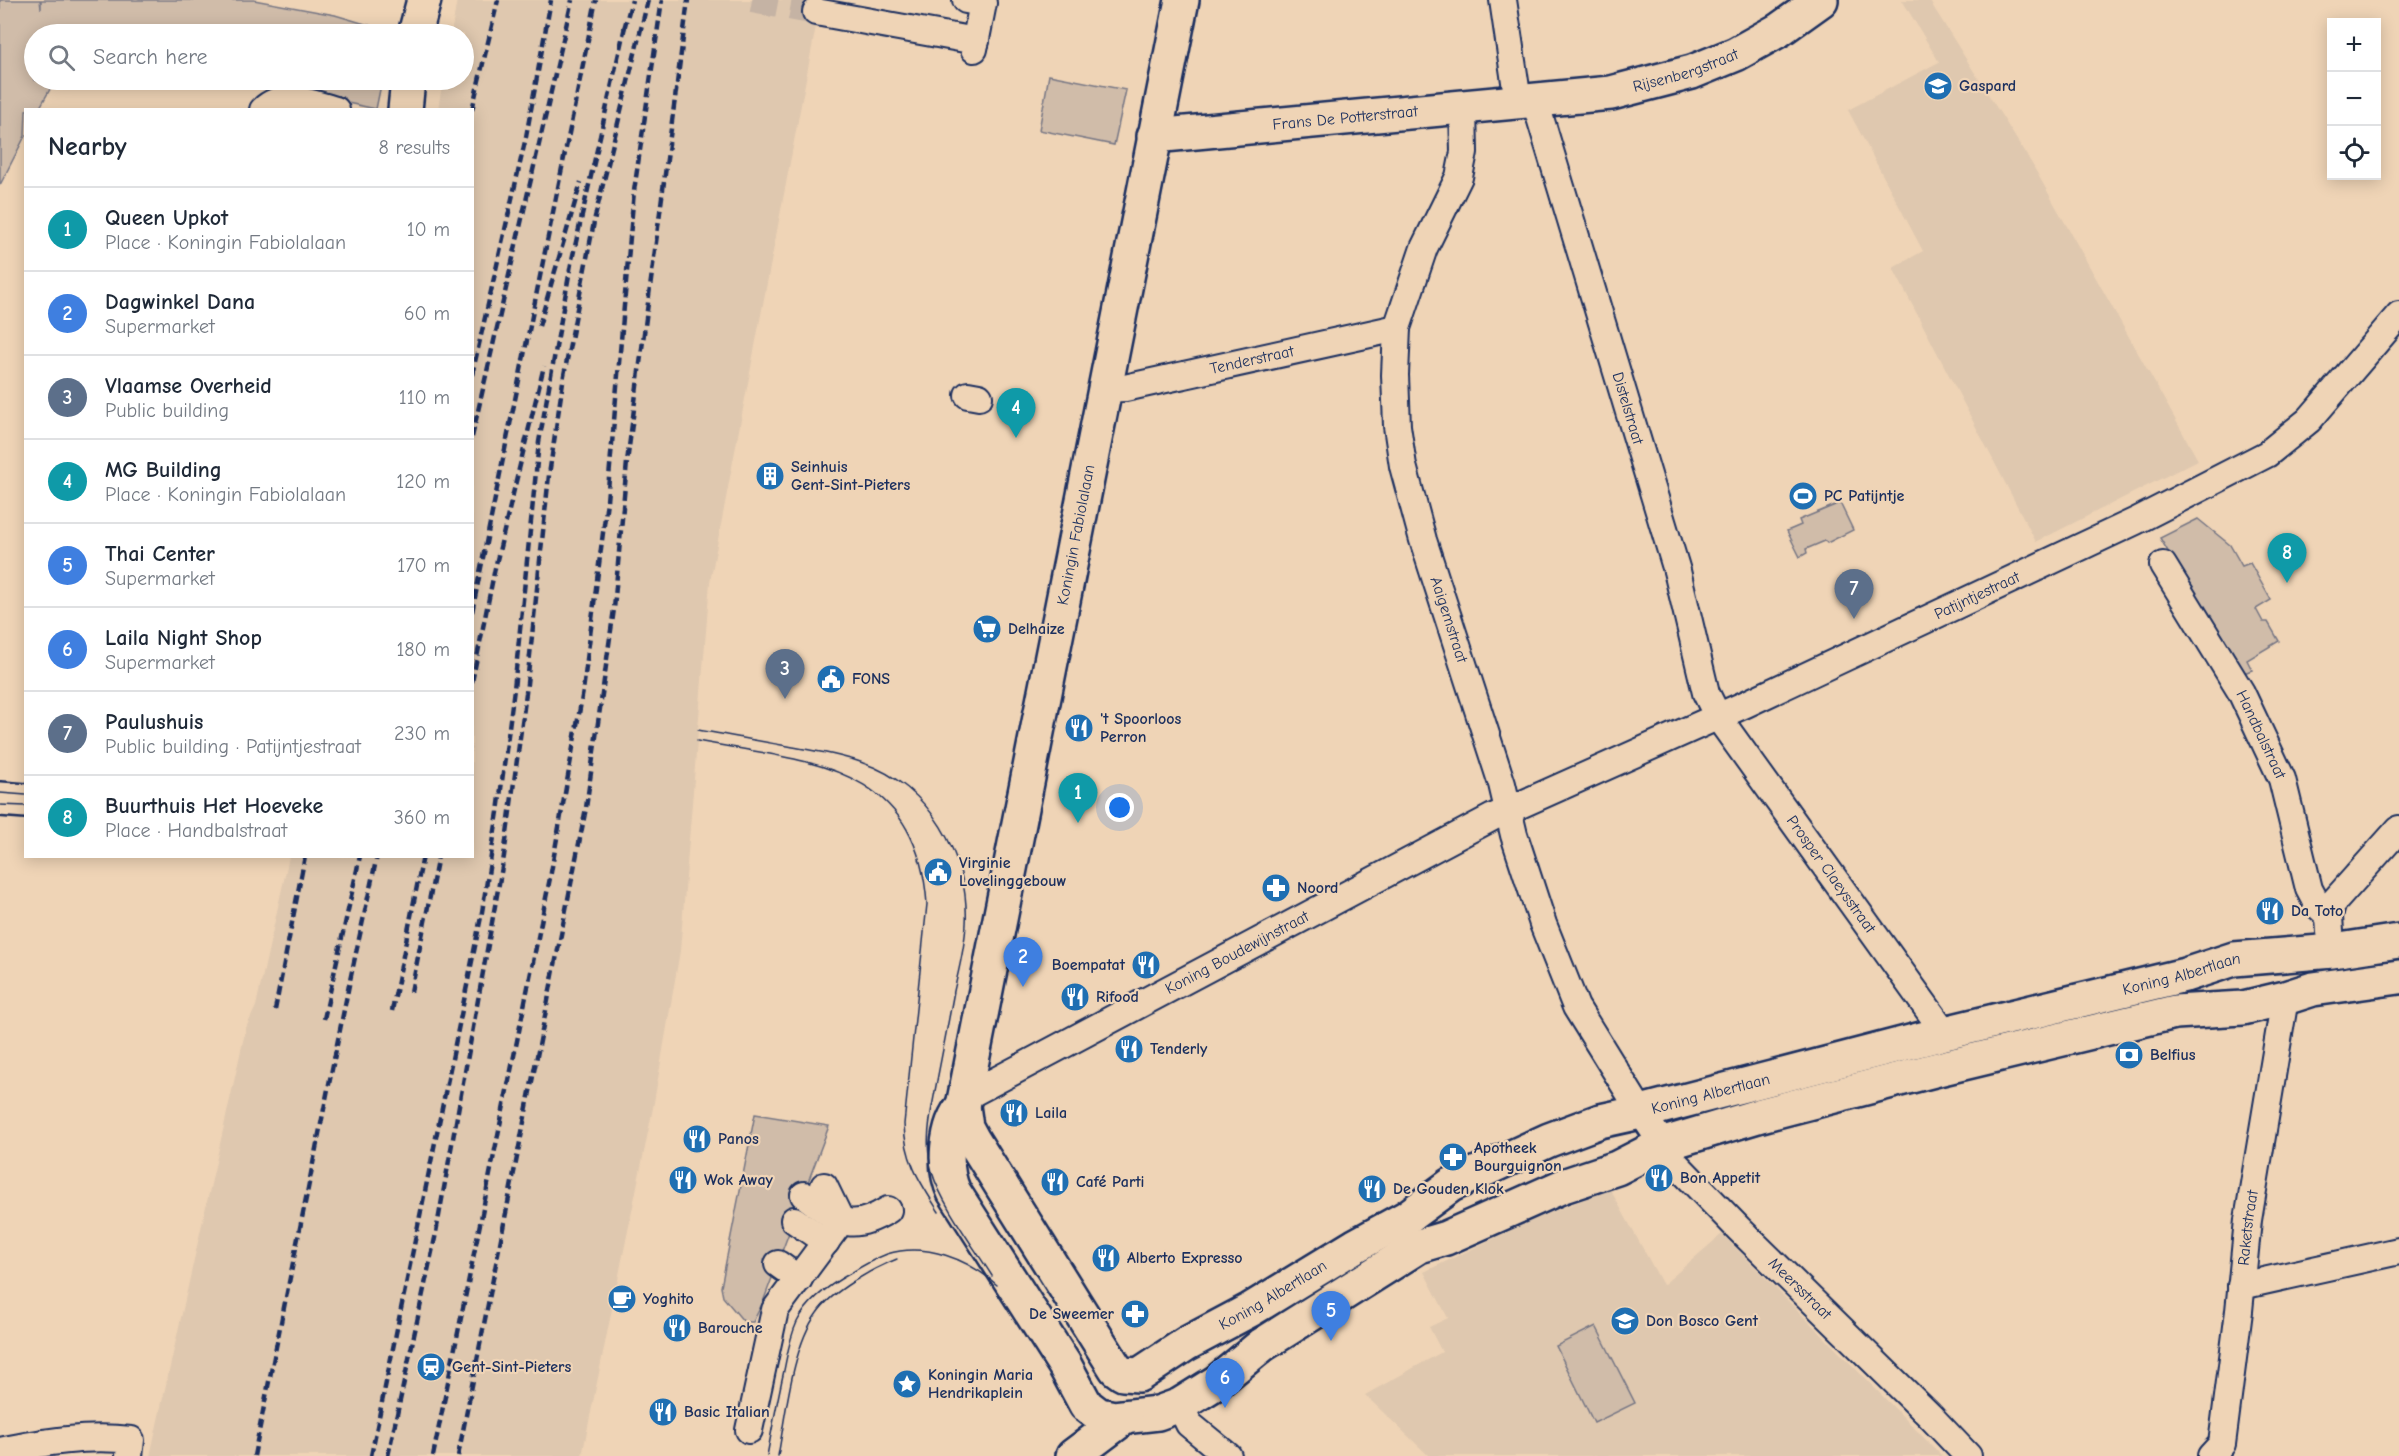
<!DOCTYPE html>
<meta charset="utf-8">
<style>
:root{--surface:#fff;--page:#f2f2f3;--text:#1f2937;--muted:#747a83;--line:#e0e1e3;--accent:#1f6fb2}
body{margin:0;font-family:"Comic Neue",sans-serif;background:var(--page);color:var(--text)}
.controls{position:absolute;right:18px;top:18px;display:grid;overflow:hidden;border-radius:0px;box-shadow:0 3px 15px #0003}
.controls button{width:54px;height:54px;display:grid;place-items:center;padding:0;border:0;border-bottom:2px solid var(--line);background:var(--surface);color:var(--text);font:30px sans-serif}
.you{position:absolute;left:1120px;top:808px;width:21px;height:21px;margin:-15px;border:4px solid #fff;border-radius:50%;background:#1a73e8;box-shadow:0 0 0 9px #1a73e833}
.badge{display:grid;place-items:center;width:39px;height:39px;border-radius:50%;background:var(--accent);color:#fff;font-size:20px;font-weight:700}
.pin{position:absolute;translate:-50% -50px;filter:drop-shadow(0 2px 3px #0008)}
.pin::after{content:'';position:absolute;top:32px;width:21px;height:18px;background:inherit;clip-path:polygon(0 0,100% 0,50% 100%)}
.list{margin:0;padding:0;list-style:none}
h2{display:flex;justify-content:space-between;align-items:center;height:78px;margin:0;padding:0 24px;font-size:26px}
h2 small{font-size:20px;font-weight:400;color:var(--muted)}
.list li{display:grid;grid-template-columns:39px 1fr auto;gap:18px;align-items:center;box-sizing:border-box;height:84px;padding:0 24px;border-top:2px solid var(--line)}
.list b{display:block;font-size:22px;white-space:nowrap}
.list p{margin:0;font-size:20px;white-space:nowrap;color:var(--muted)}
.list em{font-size:20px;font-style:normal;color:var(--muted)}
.icon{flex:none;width:33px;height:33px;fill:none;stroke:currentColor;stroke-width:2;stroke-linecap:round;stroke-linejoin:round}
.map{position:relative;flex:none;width:2399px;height:1456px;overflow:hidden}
.search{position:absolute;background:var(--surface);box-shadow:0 3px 15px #0003;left:24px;top:24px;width:450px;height:66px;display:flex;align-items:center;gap:15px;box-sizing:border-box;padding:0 21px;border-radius:33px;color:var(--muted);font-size:22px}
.panel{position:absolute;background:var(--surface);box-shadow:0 3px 15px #0003;left:24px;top:108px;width:450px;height:750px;border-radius:0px}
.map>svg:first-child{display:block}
</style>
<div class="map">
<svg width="2399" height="1456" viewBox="0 0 2399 1456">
<rect width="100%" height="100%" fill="#efd4b6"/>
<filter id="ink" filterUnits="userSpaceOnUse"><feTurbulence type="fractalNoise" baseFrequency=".0167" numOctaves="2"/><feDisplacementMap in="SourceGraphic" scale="12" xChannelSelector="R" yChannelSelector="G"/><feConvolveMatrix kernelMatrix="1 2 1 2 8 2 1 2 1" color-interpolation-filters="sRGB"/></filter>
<g filter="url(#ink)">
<g fill="#dfc8af">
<path d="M 457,0 L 821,0 L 710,582 L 680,951 L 653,1108 L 582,1456 L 150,1456 L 246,1028 L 256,1006 L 289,857 L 472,856 L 472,110 L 438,109 L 443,80 L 464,80 L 464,34 L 451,34 Z"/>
<path d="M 1902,0 L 1929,0 L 2032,164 L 2198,460 L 2036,542 L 1893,268 L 1923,251 L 1848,110 L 1939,62 Z"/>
<path d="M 1610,1189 L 1663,1285 L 1722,1234 L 1942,1456 L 1429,1456 L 1365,1395 L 1442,1352 L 1429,1327 L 1448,1318 L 1424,1272 L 1530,1221 Z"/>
</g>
<g fill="#d0bca9" stroke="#767684" stroke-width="1.5">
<path d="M 0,0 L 40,0 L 41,9 L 41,0 L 254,0 L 335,15 L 392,32 L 391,34 L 34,34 L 34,80 L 55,80 L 39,109 L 26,110 L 25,136 L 0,185 Z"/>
<path d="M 1049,75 L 1126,90 L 1114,145 L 1039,130 Z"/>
<path d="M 240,80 L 382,80 L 376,109 Z"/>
<path d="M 1840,503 L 1853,530 L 1827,543 L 1825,541 L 1806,549 L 1807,553 L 1800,557 L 1787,531 L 1801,525 L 1799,520 Z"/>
<path d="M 2198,519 L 2230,545 L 2242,566 L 2250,563 L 2271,600 L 2256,609 L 2263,622 L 2268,622 L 2279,641 L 2247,660 L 2252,670 L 2241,674 L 2160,538 Z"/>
<path d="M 755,1114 L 829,1126 L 763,1302 L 753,1322 L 744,1322 L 723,1297 L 721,1287 Z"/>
<path d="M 1596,1326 L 1635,1403 L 1594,1423 L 1556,1346 Z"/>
</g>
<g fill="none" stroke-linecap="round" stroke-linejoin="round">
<path stroke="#c5b3a4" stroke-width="26" stroke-dasharray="26 13" stroke-linecap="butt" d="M 752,0 L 816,12"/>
<g stroke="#1b2f5e" stroke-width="30">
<g id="street">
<path d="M 966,0 L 983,3 L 974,49"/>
<path d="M 1503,0 L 1518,102"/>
<path d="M 816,12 L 976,41"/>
<path id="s1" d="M 1535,101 L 1677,571 L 1706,693 L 1718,717 L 1945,1033"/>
<path id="s2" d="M 1463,108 L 1464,152 L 1459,177 L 1424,248 L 1397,328 L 1395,375 L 1397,426 L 1403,466 L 1423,540 L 1502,784 L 1514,835 L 1543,924 L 1576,1007 L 1641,1112 L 1676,1164 L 1739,1229 L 1929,1415 L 1968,1456"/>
<path d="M 263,110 C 283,90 313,104 336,110"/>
<path id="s3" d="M 1105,389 L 1125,388 L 1397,328"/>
<path d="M 968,395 L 979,397"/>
<path id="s4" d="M 2163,565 L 2241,692 L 2282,779 L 2309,889 L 2318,906 L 2329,916"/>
<path d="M 2330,932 L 2329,916 L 2332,904 L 2399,829"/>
<path id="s5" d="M 965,1097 L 1493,817 L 1746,704 L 2136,521 L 2267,454 L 2309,420 L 2399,315"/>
<path d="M 804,1195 C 838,1219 847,1235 888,1210"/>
<path d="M 794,1220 L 826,1242"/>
<path d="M 778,1264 L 799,1279"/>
<path d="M 2241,1286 L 2399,1251"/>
<path d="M 1180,1405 L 1189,1424 L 1228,1456"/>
<path d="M 749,1430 L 775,1310 L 841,1221 L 824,1186"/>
<path d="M 0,1451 C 44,1442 87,1435 131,1440 L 129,1456"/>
<path id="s6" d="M 2211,1456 L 2222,1444 L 2239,1311 L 2248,1220 L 2285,998"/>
</g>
</g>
<g stroke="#1b2f5e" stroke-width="38">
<g id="secondary">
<path id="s7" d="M 1182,0 L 963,1106 L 966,1127 L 973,1140 L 1116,1369 L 1123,1374 L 1139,1375 L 1186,1344 L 1250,1310 L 1355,1246 L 1406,1218 L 1451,1185 L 1549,1140 L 1600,1121 L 1641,1112 L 1945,1033 L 2185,975 L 2234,959 L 2333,951 L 2399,941"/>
<path d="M 415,34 L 424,0"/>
<path d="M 405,110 L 408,80"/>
<path id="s8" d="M 1154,136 L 1611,93 L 1692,72 L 1736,54 L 1779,30 L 1821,0"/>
<path d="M 0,799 L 26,801"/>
<path d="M 963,1106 C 945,1125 943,1169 954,1192 L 1064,1364 L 1086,1405 L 1099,1415 L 1114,1418 L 1158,1413 L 1180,1405 L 1217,1382 L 1262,1345 L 1419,1246 L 1446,1238 L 1563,1186 L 1617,1168 L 1664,1144 L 1761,1115 L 1938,1069 L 2175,1012 L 2243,1008 L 2285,998 L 2313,989 L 2399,977"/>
<path d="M 1073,1456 L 1125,1417"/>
</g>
</g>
<use href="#street" stroke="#efd4b6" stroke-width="26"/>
<use href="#secondary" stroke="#efd4b6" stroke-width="33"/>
<g stroke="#1b2f5e" stroke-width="1.5">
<path d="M 698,730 C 728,735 758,741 788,746 C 813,751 839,754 863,763 C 929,785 970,857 966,924 C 965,947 959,969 954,991 C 947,1030 939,1069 932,1107 C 928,1129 926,1150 932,1172 C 941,1203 974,1247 992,1276"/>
<path d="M 697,741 C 808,762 917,763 927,904 L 904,1124 C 905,1161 920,1182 939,1212"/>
<path d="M 0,793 L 26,795"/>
<path d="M 0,805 L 26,806"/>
<path d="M 767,1456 C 772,1429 777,1402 783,1375 C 787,1357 789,1339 797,1322 C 808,1300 829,1285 851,1273 C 862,1266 874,1259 887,1254 C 926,1242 968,1259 997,1285"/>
<path d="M 778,1456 C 786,1414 792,1347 817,1313 C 832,1291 872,1269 897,1259"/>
</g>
<g stroke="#1b2f5e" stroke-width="4.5" stroke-dasharray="9 4.5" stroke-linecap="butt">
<path d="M 624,29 L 632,0"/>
<path d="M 472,110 L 498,0"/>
<path d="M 539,326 L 581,182"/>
<path d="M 472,375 L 526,137 L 551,0"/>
<path d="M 472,437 L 572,0"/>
<path d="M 472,612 L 596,0"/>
<path d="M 472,682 L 495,568 L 544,366"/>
<path d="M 411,992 L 438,856"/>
<path d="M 275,1010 L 305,856"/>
<path d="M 392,1011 L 423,856"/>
<path d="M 324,1019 L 360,856"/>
<path d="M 254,1456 L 349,985 L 377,856"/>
<path d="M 371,1456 L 482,912 L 498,812 L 514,689 L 539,442 L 571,264 L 626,22"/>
<path d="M 388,1456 L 435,1238 L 504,856 L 526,693 L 549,475 L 564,375 L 595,217 L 648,0"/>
<path d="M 433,1456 L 550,878 L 583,691 L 607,501 L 634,191 L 662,0"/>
<path d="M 458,1456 L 586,808 L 614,609 L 627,462 L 688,0"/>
</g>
</g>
</g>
<defs>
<g id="school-disc" transform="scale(1.5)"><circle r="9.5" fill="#1f6fb2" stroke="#efd4b6"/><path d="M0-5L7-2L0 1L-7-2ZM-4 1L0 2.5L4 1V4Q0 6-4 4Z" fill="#fff"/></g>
<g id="building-disc" transform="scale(1.5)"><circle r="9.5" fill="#1f6fb2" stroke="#efd4b6"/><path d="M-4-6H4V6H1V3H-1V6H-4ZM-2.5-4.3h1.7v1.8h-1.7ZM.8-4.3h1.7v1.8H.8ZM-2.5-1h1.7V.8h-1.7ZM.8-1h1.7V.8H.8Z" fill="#fff"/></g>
<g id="stadium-disc" transform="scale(1.5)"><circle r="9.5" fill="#1f6fb2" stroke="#efd4b6"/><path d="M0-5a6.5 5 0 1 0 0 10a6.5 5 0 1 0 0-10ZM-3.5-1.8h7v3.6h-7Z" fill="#fff"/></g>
<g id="supermarket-disc" transform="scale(1.5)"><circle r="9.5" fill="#1f6fb2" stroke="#efd4b6"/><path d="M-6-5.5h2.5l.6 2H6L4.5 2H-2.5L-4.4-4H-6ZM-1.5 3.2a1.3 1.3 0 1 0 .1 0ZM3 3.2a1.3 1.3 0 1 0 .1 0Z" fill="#fff"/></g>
<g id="civic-disc" transform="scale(1.5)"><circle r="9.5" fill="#1f6fb2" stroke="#efd4b6"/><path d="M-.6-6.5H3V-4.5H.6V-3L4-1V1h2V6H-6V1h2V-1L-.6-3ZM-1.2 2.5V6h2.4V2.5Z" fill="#fff"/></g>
<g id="restaurant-disc" transform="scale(1.5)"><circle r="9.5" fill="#1f6fb2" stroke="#efd4b6"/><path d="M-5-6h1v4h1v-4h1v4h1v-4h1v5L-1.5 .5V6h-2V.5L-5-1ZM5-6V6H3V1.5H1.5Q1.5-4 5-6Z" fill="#fff"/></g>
<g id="pharmacy-disc" transform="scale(1.5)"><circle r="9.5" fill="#1f6fb2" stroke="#efd4b6"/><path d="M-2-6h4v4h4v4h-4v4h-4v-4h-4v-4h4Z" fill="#fff"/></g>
<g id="bank-disc" transform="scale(1.5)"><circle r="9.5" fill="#1f6fb2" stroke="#efd4b6"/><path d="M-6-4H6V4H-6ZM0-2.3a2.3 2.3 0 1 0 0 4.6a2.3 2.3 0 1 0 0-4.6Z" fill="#fff"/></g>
<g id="cafe-disc" transform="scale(1.5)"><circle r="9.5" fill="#1f6fb2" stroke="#efd4b6"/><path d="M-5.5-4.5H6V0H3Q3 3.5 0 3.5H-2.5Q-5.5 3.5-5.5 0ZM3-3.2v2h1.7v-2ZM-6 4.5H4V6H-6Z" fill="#fff"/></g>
<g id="station-disc" transform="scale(1.5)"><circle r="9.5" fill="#1f6fb2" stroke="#efd4b6"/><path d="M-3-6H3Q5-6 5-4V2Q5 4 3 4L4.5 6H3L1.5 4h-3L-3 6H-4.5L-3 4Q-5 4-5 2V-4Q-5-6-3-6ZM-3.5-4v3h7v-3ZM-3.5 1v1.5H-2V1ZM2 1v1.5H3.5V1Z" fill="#fff"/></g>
<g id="sight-disc" transform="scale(1.5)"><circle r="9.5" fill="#1f6fb2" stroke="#efd4b6"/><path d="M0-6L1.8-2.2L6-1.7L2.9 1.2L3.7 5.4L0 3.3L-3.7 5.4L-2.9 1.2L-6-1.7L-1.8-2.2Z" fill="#fff"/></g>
</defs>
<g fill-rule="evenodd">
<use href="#school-disc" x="1938" y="86"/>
<use href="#building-disc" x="770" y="476"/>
<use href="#stadium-disc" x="1803" y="496"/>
<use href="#supermarket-disc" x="987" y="629"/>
<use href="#civic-disc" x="831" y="679"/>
<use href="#restaurant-disc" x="1079" y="728"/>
<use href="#civic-disc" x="938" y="872"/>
<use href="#pharmacy-disc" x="1276" y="888"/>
<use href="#restaurant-disc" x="2270" y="911"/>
<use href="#restaurant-disc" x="1146" y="965"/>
<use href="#restaurant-disc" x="1075" y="997"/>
<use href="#restaurant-disc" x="1129" y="1049"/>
<use href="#bank-disc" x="2129" y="1055"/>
<use href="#restaurant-disc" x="1014" y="1113"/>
<use href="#restaurant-disc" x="697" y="1139"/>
<use href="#pharmacy-disc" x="1453" y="1157"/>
<use href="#restaurant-disc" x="1659" y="1178"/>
<use href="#restaurant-disc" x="683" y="1180"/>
<use href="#restaurant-disc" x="1055" y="1182"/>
<use href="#restaurant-disc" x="1372" y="1189"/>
<use href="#restaurant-disc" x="1106" y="1258"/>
<use href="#cafe-disc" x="622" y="1299"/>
<use href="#pharmacy-disc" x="1135" y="1314"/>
<use href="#school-disc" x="1625" y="1321"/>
<use href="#restaurant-disc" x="677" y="1328"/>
<use href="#station-disc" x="431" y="1367"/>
<use href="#sight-disc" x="907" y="1384"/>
<use href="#restaurant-disc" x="663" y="1412"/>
</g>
<g text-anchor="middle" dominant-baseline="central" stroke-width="4.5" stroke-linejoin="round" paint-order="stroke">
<g font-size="16" fill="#1b2f5e" stroke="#efd4b6">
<text stroke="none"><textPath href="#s8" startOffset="537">Rijsenbergstraat</textPath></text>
<text stroke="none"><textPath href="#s8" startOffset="192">Frans De Potterstraat</textPath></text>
<text stroke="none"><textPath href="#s3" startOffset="150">Tenderstraat</textPath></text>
<text stroke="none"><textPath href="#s1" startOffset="321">Distelstraat</textPath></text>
<text transform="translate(1076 535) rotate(-79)">Koningin Fabiolalaan</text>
<text stroke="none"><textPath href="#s5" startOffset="1130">Patijntjestraat</textPath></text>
<text stroke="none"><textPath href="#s2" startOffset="532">Aaigemstraat</textPath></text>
<text stroke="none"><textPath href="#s4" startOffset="196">Handbalstraat</textPath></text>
<text stroke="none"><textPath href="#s1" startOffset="837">Prosper Claeysstraat</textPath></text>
<text stroke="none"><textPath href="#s5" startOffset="308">Koning Boudewijnstraat</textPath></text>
<text stroke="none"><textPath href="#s7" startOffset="2586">Koning Albertlaan</textPath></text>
<text stroke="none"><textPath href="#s7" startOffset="2100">Koning Albertlaan</textPath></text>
<text stroke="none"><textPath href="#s6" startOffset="234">Raketstraat</textPath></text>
<text stroke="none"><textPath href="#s2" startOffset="1302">Meersstraat</textPath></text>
<text stroke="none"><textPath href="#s7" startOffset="1614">Koning Albertlaan</textPath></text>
</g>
<g font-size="16" font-weight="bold" fill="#1b2f5e" stroke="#efd4b6" text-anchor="start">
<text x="1959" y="86">Gaspard</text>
<text x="791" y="467">Seinhuis<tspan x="791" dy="18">Gent-Sint-Pieters</tspan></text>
<text x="1824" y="496">PC Patijntje</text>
<text x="1008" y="629">Delhaize</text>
<text x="852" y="679">FONS</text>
<text x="1100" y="719">'t Spoorloos<tspan x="1100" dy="18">Perron</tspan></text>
<text x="959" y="863">Virginie<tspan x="959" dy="18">Lovelinggebouw</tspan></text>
<text x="1297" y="888">Noord</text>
<text x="2291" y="911">Da Toto</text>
<text x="1125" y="965" text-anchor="end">Boempatat</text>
<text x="1096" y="997">Rifood</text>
<text x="1150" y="1049">Tenderly</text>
<text x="2150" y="1055">Belfius</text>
<text x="1035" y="1113">Laila</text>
<text x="718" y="1139">Panos</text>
<text x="1474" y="1148">Apotheek<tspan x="1474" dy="18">Bourguignon</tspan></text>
<text x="1680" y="1178">Bon Appetit</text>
<text x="704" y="1180">Wok Away</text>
<text x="1076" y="1182">Café Parti</text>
<text x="1393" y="1189">De Gouden Klok</text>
<text x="1127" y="1258">Alberto Expresso</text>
<text x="643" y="1299">Yoghito</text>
<text x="1114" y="1314" text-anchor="end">De Sweemer</text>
<text x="1646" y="1321">Don Bosco Gent</text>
<text x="698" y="1328">Barouche</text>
<text x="452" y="1367">Gent-Sint-Pieters</text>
<text x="928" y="1375">Koningin Maria<tspan x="928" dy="18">Hendrikaplein</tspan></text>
<text x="684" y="1412">Basic Italian</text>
</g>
</g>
</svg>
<div class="controls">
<button>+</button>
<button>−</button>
<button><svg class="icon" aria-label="locate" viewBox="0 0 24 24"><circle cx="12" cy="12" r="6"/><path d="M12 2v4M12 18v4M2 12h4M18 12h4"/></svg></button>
</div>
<div class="you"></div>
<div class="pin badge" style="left:1078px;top:823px;background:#0f9aa8">1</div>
<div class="pin badge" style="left:1023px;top:987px;background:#3f7fe0">2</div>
<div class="pin badge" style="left:785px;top:699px;background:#5c6f8a">3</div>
<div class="pin badge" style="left:1016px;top:438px;background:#0f9aa8">4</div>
<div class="pin badge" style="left:1331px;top:1341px;background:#3f7fe0">5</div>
<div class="pin badge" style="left:1225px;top:1408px;background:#3f7fe0">6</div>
<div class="pin badge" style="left:1854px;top:619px;background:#5c6f8a">7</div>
<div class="pin badge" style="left:2287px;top:583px;background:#0f9aa8">8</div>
<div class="search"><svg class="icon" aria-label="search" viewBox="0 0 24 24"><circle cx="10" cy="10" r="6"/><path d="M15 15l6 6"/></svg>Search here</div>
<section class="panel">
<h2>Nearby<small>8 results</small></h2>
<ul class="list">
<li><span class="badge" style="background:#0f9aa8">1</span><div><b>Queen Upkot</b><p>Place · Koningin Fabiolalaan</p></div><em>10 m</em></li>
<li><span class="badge" style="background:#3f7fe0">2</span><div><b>Dagwinkel Dana</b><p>Supermarket</p></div><em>60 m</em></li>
<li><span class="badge" style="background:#5c6f8a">3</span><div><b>Vlaamse Overheid</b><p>Public building</p></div><em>110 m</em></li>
<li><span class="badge" style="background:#0f9aa8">4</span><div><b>MG Building</b><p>Place · Koningin Fabiolalaan</p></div><em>120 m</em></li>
<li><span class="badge" style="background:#3f7fe0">5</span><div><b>Thai Center</b><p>Supermarket</p></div><em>170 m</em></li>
<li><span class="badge" style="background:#3f7fe0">6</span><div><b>Laila Night Shop</b><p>Supermarket</p></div><em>180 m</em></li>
<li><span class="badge" style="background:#5c6f8a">7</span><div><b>Paulushuis</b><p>Public building · Patijntjestraat</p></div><em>230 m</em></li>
<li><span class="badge" style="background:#0f9aa8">8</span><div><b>Buurthuis Het Hoeveke</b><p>Place · Handbalstraat</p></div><em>360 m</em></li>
</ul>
</section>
</div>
